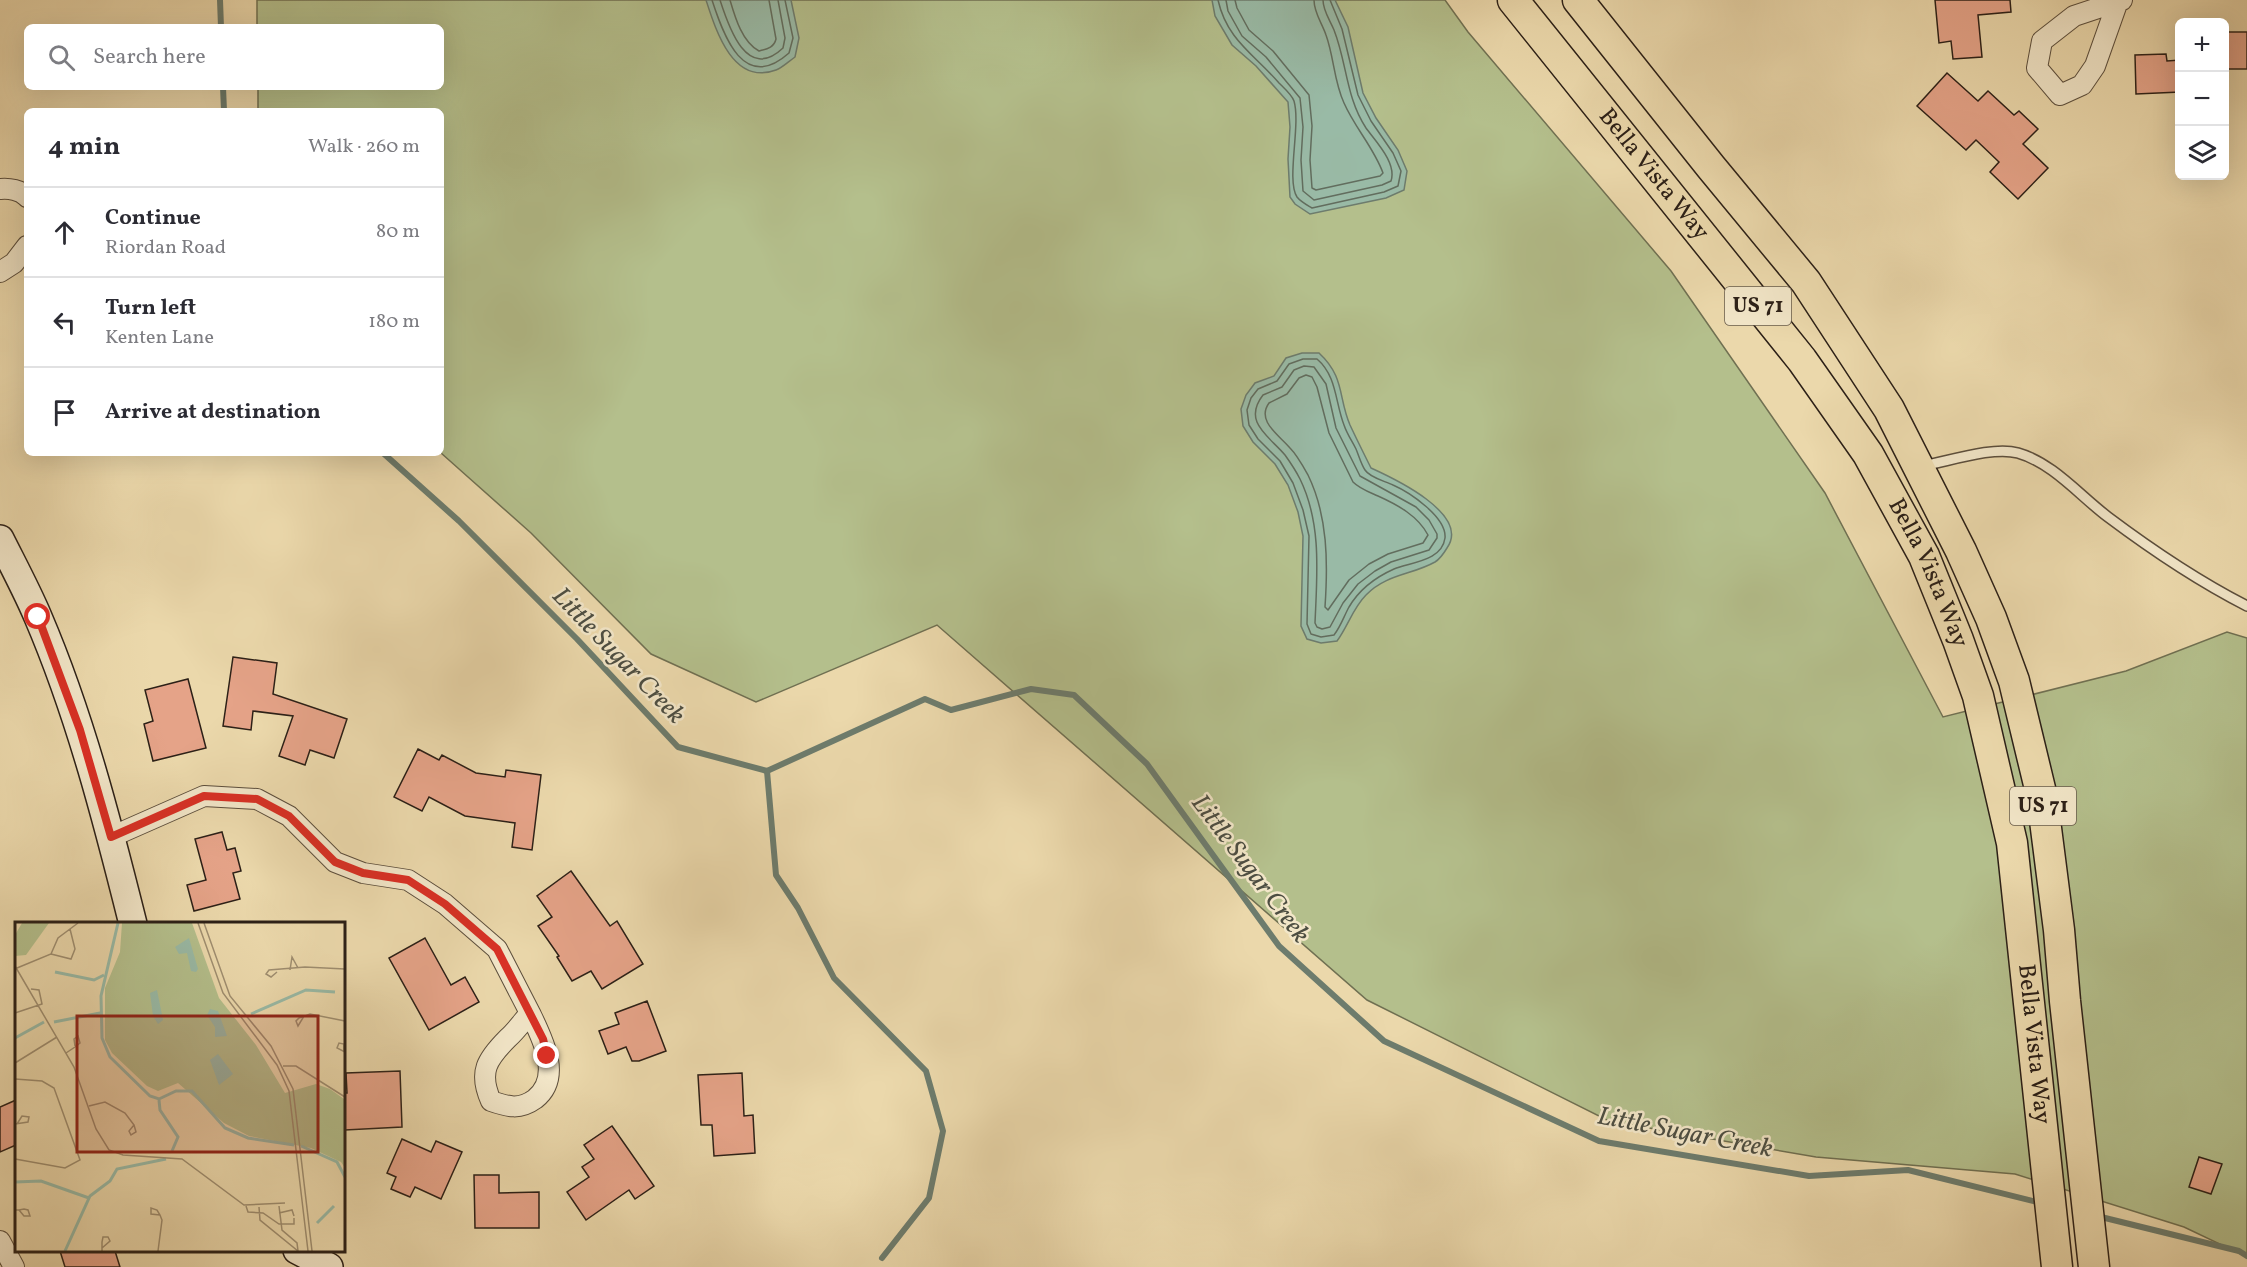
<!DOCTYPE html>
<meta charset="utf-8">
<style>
:root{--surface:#fff;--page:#f7f7f7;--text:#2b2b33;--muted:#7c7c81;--line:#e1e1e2}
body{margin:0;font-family:Vollkorn,serif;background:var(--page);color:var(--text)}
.controls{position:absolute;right:18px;top:18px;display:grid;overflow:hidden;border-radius:9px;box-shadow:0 6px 24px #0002}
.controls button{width:54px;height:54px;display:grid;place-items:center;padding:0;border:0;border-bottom:2px solid var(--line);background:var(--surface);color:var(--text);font:30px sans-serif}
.stop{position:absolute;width:18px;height:18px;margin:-14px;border:4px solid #d93025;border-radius:50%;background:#fff}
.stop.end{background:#d93025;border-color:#fff;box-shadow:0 2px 6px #0008}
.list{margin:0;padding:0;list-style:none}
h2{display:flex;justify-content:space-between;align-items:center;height:78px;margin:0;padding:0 24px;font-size:26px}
h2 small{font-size:20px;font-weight:400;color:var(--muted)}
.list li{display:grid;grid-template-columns:39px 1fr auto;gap:18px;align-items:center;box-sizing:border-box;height:90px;padding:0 24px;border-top:2px solid var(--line)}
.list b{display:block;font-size:22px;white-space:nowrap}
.list p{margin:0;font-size:20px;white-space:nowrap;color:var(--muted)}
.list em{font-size:20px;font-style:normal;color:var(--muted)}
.icon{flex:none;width:33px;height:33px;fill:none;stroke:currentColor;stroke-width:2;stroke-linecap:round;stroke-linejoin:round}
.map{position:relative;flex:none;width:2247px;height:1267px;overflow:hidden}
.search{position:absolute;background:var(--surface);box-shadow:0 6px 24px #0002;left:24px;top:24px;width:420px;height:66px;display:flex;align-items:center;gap:15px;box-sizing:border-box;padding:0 21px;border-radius:9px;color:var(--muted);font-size:22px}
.panel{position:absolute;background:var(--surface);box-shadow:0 6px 24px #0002;left:24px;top:108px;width:420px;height:348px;border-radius:9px}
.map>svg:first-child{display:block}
</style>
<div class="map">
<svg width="2247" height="1267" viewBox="0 0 2247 1267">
<rect width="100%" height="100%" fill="#ebd8ab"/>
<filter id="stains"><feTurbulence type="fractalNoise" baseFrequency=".00333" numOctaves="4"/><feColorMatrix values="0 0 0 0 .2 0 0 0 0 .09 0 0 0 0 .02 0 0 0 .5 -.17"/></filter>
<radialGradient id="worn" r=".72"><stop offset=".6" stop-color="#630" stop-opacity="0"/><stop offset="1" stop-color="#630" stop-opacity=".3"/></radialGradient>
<path fill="#b4bf8c" stroke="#707052" stroke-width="1.5" d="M 257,0 L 1445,0 L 1468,32 L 1671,271 L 1825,493 L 1943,717 L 2126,671 L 2227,632 L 2247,638 L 2247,1257 L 2184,1227 L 2015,1174 L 1816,1157 L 1609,1121 L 1367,1000 L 937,625 L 756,702 L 651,654 L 531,533 L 441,453 L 441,111 L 258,111 L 258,87 L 441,87 L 441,27 L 257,27 Z"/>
<g fill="#99baa6" stroke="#6d7c6d" stroke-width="1.5">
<path d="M 706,0 L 791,0 L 799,38 L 795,57 C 789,61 782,68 776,70 C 733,86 716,31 706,0 Z"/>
<path d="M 1212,0 L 1335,0 L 1348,27 L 1363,93 L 1376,118 L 1398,150 L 1407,171 L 1404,190 L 1386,198 L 1310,214 L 1295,204 L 1290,197 L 1288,159 L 1290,127 L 1288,102 L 1256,66 L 1232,45 L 1215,16 Z"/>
<path d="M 1302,353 L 1319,353 C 1345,377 1338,397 1350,425 C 1357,440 1364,454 1371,468 C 1393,478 1471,514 1447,548 C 1444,553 1440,559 1435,562 C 1412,575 1386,574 1366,595 C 1353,608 1348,626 1337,641 L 1321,643 L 1307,639 L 1301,626 L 1303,536 L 1298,512 L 1288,485 L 1275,464 L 1253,442 L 1243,426 L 1241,409 L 1246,395 L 1255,383 L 1274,376 L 1286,358 Z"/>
</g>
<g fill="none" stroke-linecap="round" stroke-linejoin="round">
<g stroke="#626d5e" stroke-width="1.5">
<path d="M 712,0 C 724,37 744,93 789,53 L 793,38 L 785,0"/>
<path d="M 720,0 C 729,28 747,82 783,48 L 785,38 L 778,0"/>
<path d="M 730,0 C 735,17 742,42 759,51 C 766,49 774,48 776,39 L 769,0"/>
<path d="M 1218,0 C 1227,40 1254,54 1279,83 C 1284,88 1292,95 1294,101 C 1301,125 1286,180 1297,197 C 1301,202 1307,205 1312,208 L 1384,192 L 1398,186 L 1401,171 L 1393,153 L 1371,121 L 1358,95 L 1342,29 L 1330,0"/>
<path d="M 1226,0 L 1228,11 L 1242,36 L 1266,57 L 1300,98 L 1303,127 L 1301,160 L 1303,191 L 1314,200 L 1382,185 L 1391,181 C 1397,163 1376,142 1366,128 C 1346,98 1347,63 1334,30 C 1330,20 1323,11 1323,0"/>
<path d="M 1235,0 L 1237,8 L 1249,30 L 1273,51 L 1309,95 L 1312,126 L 1310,160 L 1312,188 L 1316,190 L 1380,176 L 1383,173 C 1374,148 1355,128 1344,103 C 1334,82 1334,57 1326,35 C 1322,23 1314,13 1314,0"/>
<path d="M 1303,359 L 1317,359 C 1337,376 1335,402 1344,425 C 1347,434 1352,441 1356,449 C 1359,456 1361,464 1365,470 C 1370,478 1385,481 1393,485 C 1409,492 1447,517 1445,538 C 1442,561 1411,562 1394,569 C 1376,577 1359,590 1349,607 C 1344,616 1341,626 1334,635 L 1321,637 L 1311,634 L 1307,624 L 1309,536 L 1303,510 L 1293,483 L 1280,461 L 1258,439 L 1249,425 L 1247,410 L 1251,398 L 1258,389 L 1277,381 L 1289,364 Z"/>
<path d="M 1304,366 L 1314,367 L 1326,384 L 1336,428 L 1360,476 L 1416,507 L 1429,520 L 1437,534 L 1437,538 L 1429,550 L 1391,562 L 1375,571 L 1358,584 L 1343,603 L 1330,627 L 1322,629 L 1317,627 L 1315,623 C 1317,575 1322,524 1300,479 C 1296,471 1290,462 1285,455 C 1269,436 1242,422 1263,395 L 1282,387 L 1294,370 Z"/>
<path d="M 1306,375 L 1312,377 L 1317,387 L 1329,433 L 1353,482 C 1360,489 1369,492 1378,496 C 1398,505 1418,516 1428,535 L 1423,543 L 1388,554 L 1369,564 L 1349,580 L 1328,610 L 1325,607 C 1328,563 1328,516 1308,475 C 1303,466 1297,455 1290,448 C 1279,435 1256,421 1269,403 L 1287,394 L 1299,378 Z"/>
</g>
<g stroke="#6d7c6d" stroke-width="6">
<path d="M 220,0 L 221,27"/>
<path d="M 223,87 L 224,111"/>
<path d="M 383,453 L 459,521 L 577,639 L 678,747 L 767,771 L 925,699 L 951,710 L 1031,689 L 1074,695 L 1147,764 L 1279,946 L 1384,1041 L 1599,1141 L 1809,1176 L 1908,1170 L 2041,1203"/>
<path d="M 767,771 L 776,875 L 798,908 L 834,978 L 926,1071 L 943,1131 L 929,1198 L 882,1258"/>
<path d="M 2097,1216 L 2239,1251 L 2247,1256"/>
</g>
</g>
<g fill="#e5a388" stroke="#2c2017" stroke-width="1.5">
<path d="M 1935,0 L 2010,0 L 2011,12 L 1978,15 L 1982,57 L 1953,59 L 1951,41 L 1939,43 Z"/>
<rect x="2224" y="32" width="23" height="37"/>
<path d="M 2166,54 L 2167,61 L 2180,60 L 2180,92 L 2136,94 L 2135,55 Z"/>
<path d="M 1947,73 L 1978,101 L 1988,91 L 2014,115 L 2019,111 L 2038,129 L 2023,144 L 2048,168 L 2018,199 L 1990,172 L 1999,162 L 1976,140 L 1966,150 L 1917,106 Z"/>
<path d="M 233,657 L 277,663 L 273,694 L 347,719 L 334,758 L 310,750 L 305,765 L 279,756 L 293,716 L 253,711 L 251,730 L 223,726 Z"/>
<path d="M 188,679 L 206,748 L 153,761 L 144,724 L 153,721 L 145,690 Z"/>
<path d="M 418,749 L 439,760 L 442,755 L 476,773 L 505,777 L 506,770 L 541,775 L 532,850 L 512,847 L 515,823 L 465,816 L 429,797 L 422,811 L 394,797 Z"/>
<path d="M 222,832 L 227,850 L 235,848 L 241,871 L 233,873 L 240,899 L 194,911 L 187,885 L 206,880 L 195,839 Z"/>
<path d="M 571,871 L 610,926 L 617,921 L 643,964 L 602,989 L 591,971 L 572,981 L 557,957 L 559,956 L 538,926 L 552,917 L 537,896 Z"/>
<path d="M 425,938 L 451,985 L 465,977 L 479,1002 L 429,1030 L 389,958 Z"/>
<path d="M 647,1001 L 666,1051 L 639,1061 L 632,1061 L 626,1047 L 608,1054 L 599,1031 L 619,1024 L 615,1013 Z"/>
<path d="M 400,1071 L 402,1127 L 345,1130 L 344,1093 L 347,1093 L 346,1073 Z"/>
<path d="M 742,1073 L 744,1116 L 753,1115 L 755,1153 L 714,1156 L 712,1125 L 701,1125 L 698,1075 Z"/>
<path d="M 16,1100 L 16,1145 L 0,1152 L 0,1107 Z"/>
<path d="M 612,1126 L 654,1186 L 635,1199 L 629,1190 L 586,1220 L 567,1192 L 589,1177 L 582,1167 L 594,1159 L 584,1145 Z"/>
<path d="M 402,1139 L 431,1152 L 436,1141 L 462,1152 L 441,1199 L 415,1187 L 410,1197 L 391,1189 L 396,1177 L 387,1173 Z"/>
<path d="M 2199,1157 L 2222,1164 L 2211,1194 L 2189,1187 Z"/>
<path d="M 474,1175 L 499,1175 L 499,1193 L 539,1192 L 539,1228 L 475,1228 Z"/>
<path d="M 60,1251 L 115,1251 L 120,1267 L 65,1267 Z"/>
</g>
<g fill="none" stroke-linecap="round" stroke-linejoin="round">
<g stroke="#5c4e3c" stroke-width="12">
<path id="lane" d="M 1923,466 C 1950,461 1993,446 2018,453 C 2053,463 2080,496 2108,517 C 2152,550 2198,581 2247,606"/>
</g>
<g stroke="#5c4e3c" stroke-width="22">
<g id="street">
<path d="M 2118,1 L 2095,66 L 2082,85 L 2060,95 L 2037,68 L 2042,41 L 2074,16 L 2122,0"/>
<path d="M 0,189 C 9,188 21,190 27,197"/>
<path d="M 0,272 L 14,263 L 27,246"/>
<path d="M 111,837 L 204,796 L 257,799 L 289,816 L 335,862 L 363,873 L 408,880 L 445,904 L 497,949 L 530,1013 C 523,1021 516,1031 508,1038 C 487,1059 478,1072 491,1101 C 508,1107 520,1110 535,1099 C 563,1077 542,1038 530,1013"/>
<path d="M 0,1241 L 14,1267"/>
</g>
</g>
<g stroke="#2c2017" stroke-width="30">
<g id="secondary">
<path d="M 0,539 C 13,565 27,591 38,617 C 80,715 107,820 133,924"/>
<path d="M 297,1250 L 329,1267"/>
</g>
</g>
<g stroke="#2c2017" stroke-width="33">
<g id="primary">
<path id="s1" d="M 1513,0 L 1802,360 L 1868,454 L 1924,556 L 1958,640 L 1978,696 L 2012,843 L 2057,1267"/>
<path d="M 1578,0 L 1711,167 L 1806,282 L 1889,409 L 1961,551 L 1991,618 L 2014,681 L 2042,797 L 2059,930 L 2065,1001 L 2094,1267"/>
</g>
</g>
<use href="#lane" stroke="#f2e6c8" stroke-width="9"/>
<use href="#street" stroke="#f2e6c8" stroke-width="20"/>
<use href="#secondary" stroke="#f2e6c8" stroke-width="27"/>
<use href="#primary" stroke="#ebd8ab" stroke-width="30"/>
</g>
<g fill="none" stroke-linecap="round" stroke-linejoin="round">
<path stroke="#d93025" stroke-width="8" d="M 38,617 L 80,730 L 111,837 L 204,796 L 257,799 L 289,816 L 335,862 L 363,873 L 408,880 L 445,904 L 497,949 L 543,1039 L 547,1056"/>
</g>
<g text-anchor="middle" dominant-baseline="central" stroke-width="5" stroke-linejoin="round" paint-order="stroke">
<g fill="#f2e6c8" stroke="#675b4c" stroke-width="1.5">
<rect x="1725" y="287" width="66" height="38" rx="4.5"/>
<rect x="2010" y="787" width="66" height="38" rx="4.5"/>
</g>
<g font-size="22" font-weight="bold" fill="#2c2017">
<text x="1758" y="306">US 71</text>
<text x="2043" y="806">US 71</text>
</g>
<g font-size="24" fill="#2c2017" stroke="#f2e6c8">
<text stroke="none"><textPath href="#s1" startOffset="224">Bella Vista Way</textPath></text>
<text stroke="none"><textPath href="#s1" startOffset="710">Bella Vista Way</textPath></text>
<text stroke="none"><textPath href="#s1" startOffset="1196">Bella Vista Way</textPath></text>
</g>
<g font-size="26" font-style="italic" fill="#4d4e42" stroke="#f2e6c8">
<text transform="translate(618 656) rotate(46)">Little Sugar Creek</text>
<text transform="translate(1250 869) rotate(53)">Little Sugar Creek</text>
<text transform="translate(1685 1133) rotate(11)">Little Sugar Creek</text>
</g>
</g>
<g transform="translate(15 922)">
<rect width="330" height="330" fill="#ebd8ab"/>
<path d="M 7,1 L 34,1 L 11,33 L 0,34 L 0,13 ZM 107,1 L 177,1 L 204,76 L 241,123 L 270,171 L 301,162 L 315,167 L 329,177 L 330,246 L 326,240 L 296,226 L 234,214 L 209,201 L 163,161 L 143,169 L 132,164 L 97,131 L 90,118 L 90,66 L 105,30 Z" fill="#b4bf8c"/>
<path d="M 174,16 L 183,47 L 181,50 L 176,49 L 172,31 L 164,32 L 160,25 ZM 142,68 L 148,98 L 143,102 L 138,94 L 135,71 ZM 195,87 L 203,89 L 212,114 L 200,115 L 200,105 L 192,93 ZM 203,132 L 218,152 L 204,163 L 195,138 Z" fill="#99baa6"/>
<path fill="none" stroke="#99baa6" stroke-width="3" d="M 103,1 L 86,74 L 87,116 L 95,135 L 135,174 L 144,177 L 161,169 L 177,169 L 210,206 L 233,216 L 279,223M 40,50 L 79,58 L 89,53M 236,92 L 291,68 L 320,70M 39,100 L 85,91M 0,116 L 29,100M 144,178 L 145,188 L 163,215 L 157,229M 286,224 L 322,240 L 330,255M 0,260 L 26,259 L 74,276M 302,301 L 319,284M 50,329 L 75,274 L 95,259 L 102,247 L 151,237"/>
<path fill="none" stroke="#9f8e70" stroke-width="1.5" d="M 183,1 L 208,71 L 262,143 L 274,169 L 293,329M 189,1 L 215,74 L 256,124 L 278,167 L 297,329M 36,32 L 56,37 L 60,27 L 55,7M 0,44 L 59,145 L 81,207 L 94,228 L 108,233 L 167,237 L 229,283 L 270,281M 2,46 L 36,32 L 43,16 L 63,1M 275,48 L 277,35 L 283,46M 262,50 L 256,55 L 251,52 L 254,48 L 290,45 L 330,47M 0,91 L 27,82 L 24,68 L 16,67M 289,94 L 283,104 L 281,99 L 284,96 L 290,94 L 295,92 L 330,99M 329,129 L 329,122 L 324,121 L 322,126 L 330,130M 51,131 L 60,125 L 65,121 L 63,114 L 59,117 L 60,124M 0,141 L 42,115M 268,144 L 281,144 L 330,175M 0,157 L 27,159 L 39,166 L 65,238 L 50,246 L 0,237M 74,184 L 90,180 L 110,191 L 119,203 L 114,209 L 116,213 L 121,210 L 119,203M 0,202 L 13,200 L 14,195 L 7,194 L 2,202M 231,284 L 233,290 L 248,291 L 264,302 L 279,302 L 279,296M 244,285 L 245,298 L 283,329 L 282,321 L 267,308 L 264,284M 0,288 L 4,288 L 9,287 L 13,288 L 15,294 L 9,294 L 4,288M 264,291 L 277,288 L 279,294M 87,329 L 87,320 L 88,315 L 93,315 L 95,319 L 87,326M 143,329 L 147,298 L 145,293 L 142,288 L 136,286 L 136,292 L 145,293"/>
<path fill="#8f2418" fill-opacity="0.15" stroke="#8f2418" stroke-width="3" d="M 62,94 L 303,94 L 303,230 L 62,230 Z"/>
<rect width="330" height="330" fill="none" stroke="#2c2017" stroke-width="3"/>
</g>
<rect width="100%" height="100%" filter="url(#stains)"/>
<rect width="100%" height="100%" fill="url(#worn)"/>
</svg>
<div class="controls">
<button>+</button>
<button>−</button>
<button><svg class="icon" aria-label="layers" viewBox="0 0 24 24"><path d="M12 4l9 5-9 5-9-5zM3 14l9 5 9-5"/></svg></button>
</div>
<div class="stop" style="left:38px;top:617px"></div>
<div class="stop end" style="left:547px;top:1056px"></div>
<div class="search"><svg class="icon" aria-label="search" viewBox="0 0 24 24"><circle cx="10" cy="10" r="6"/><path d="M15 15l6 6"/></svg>Search here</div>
<section class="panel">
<h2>4 min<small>Walk · 260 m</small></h2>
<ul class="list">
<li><svg class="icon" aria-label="ahead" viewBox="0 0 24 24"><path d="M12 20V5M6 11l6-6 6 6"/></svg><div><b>Continue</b><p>Riordan Road</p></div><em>80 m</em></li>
<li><svg class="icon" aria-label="left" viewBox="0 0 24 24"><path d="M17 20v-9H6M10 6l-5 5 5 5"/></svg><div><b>Turn left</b><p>Kenten Lane</p></div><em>180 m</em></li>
<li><svg class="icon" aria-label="arrive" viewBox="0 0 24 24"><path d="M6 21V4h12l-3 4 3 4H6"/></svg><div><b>Arrive at destination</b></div></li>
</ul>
</section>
</div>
